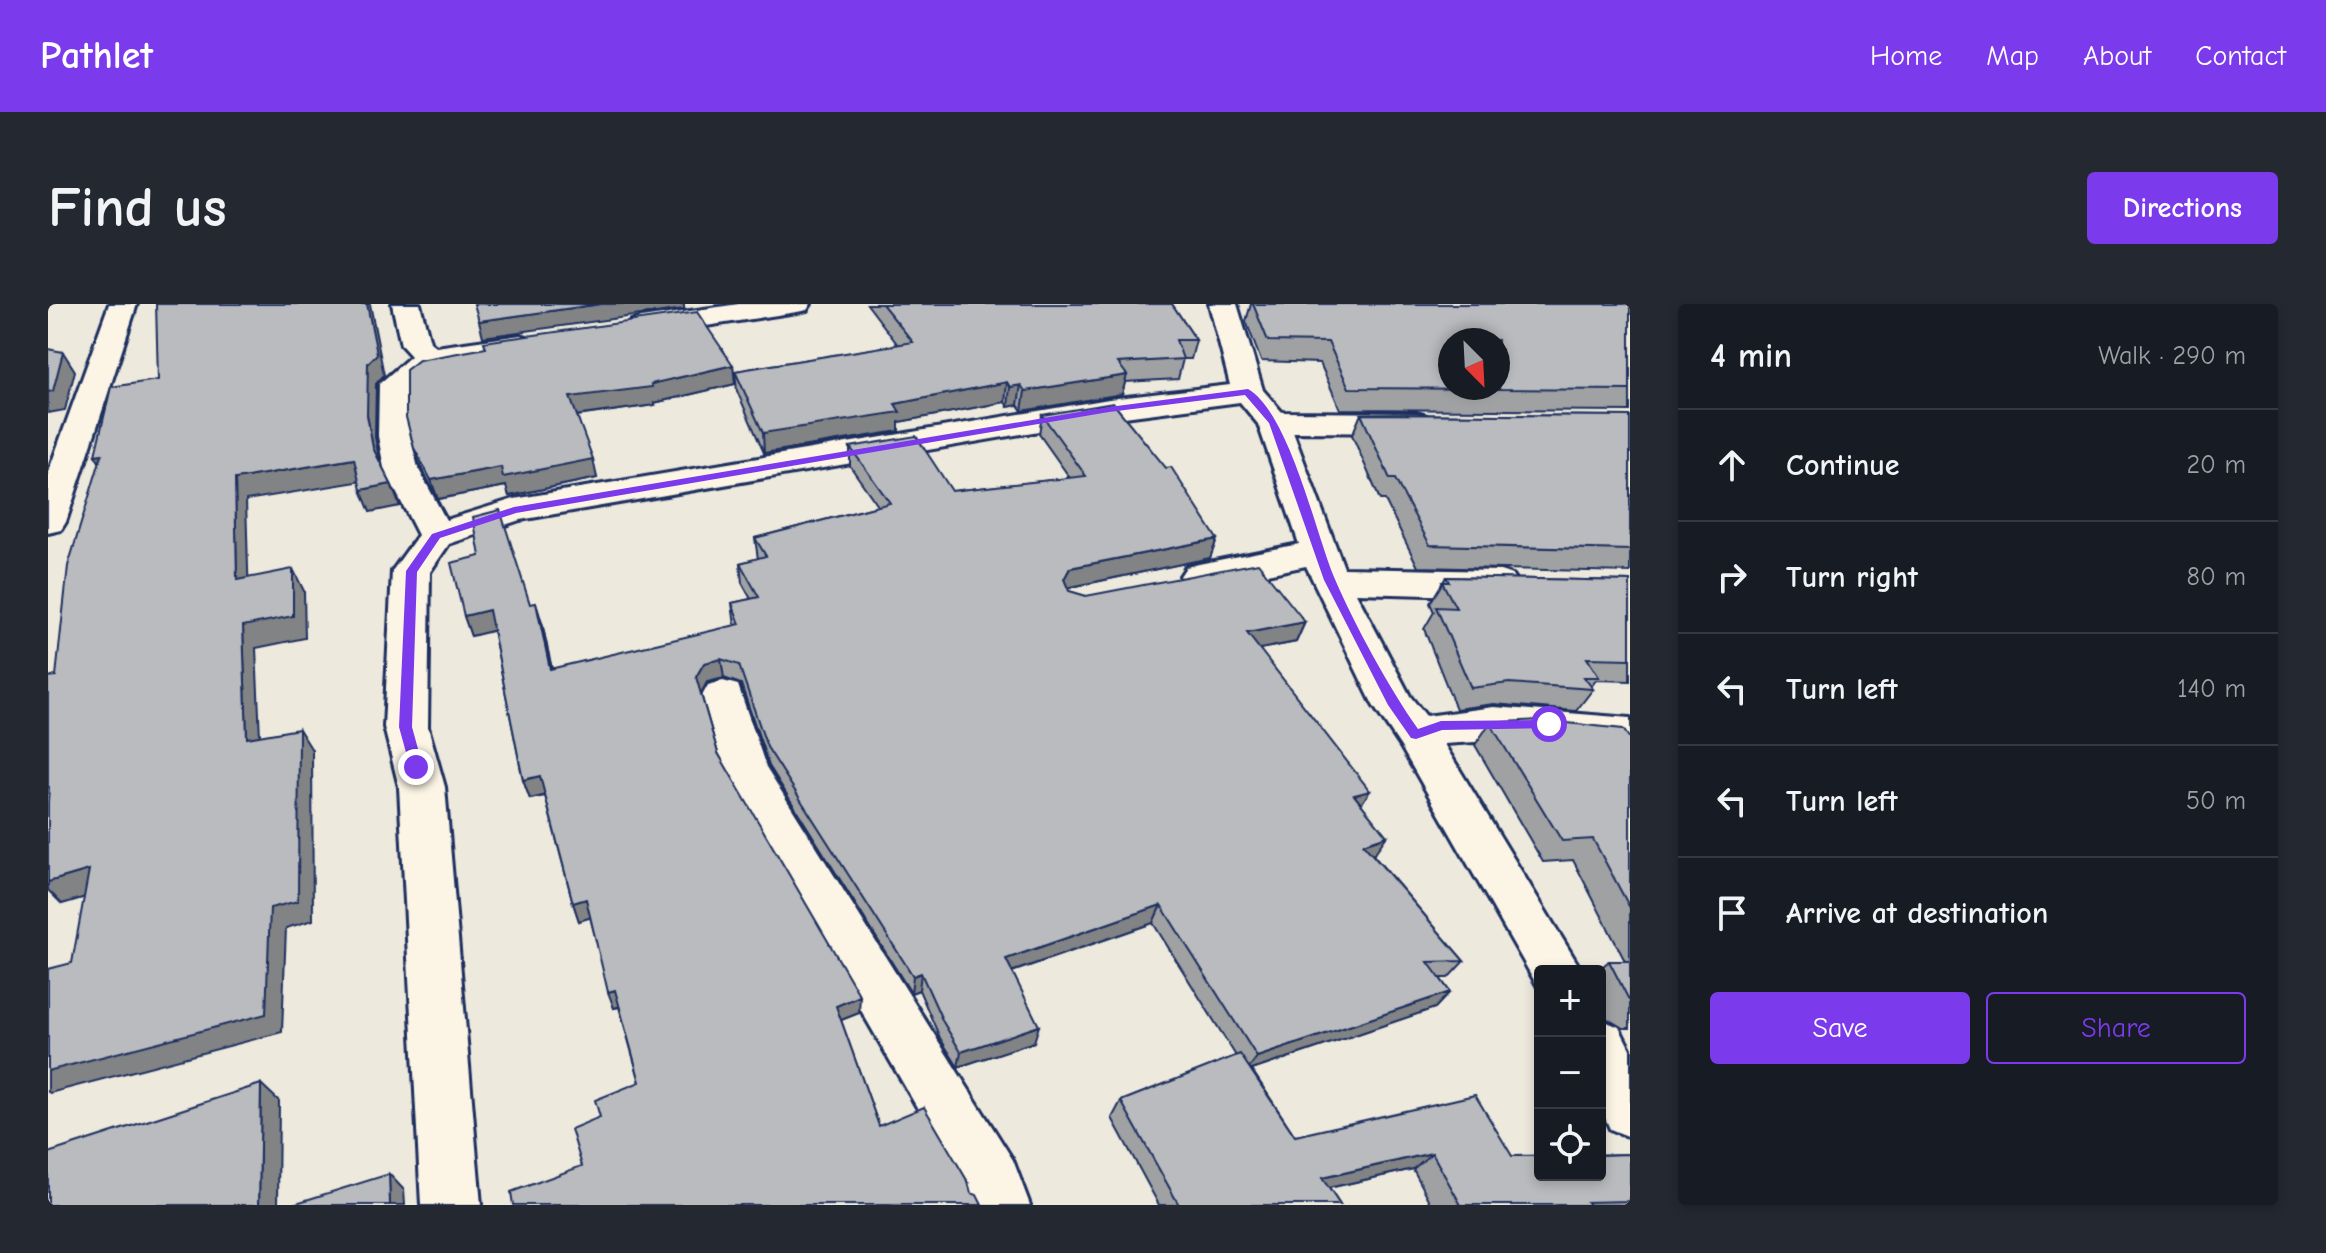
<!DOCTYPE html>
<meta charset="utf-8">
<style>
:root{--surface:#171b24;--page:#242831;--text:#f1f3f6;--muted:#9ea1a6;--line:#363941;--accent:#7c3aed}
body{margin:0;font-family:"Comic Neue",sans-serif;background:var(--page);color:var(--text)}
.controls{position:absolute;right:24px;bottom:24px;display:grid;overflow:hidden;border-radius:8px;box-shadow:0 4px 12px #0003}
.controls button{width:72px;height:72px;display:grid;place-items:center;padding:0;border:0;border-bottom:2px solid var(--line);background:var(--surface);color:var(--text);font:40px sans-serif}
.compass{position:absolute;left:1390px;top:24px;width:72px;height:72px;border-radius:50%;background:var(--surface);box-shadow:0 4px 12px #0003;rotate:156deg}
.stop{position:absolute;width:24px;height:24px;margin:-18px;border:6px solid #7c3aed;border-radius:50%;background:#fff}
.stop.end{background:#7c3aed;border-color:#fff;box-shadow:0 2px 8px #0008}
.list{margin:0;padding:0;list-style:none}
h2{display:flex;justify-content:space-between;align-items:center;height:104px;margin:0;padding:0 32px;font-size:34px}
h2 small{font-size:26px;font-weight:400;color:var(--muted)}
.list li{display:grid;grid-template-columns:52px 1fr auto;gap:24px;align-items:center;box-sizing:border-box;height:112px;padding:0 32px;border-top:2px solid var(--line)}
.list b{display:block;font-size:30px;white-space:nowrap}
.list em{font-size:26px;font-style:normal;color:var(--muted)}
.actions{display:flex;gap:16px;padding:24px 32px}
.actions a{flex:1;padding:18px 0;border:2px solid var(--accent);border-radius:8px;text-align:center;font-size:28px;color:var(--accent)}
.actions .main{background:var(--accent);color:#fff}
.icon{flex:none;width:44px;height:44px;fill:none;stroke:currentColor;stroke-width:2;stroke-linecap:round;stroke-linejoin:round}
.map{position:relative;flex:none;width:1582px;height:901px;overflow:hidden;border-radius:8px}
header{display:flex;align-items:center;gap:48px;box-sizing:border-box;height:112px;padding:0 40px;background:var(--accent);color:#fff}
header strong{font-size:38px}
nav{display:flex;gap:44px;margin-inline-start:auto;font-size:28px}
.intro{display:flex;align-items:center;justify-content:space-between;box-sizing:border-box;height:192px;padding:0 48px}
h1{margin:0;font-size:56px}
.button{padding:20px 36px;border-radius:8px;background:var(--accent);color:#fff;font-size:28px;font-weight:700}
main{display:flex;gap:48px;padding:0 48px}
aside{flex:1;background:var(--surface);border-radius:8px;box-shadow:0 4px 12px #0003}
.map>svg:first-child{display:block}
</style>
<header>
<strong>Pathlet</strong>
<nav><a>Home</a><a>Map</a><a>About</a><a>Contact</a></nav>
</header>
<div class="intro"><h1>Find us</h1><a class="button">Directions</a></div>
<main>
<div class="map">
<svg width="1582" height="901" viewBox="0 0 1582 901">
<rect width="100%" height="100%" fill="#eee9dd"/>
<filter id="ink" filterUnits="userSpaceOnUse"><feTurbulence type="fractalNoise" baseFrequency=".0125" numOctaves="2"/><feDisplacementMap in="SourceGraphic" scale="16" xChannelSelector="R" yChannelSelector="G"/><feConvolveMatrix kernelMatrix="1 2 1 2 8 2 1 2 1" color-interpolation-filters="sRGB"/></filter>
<g filter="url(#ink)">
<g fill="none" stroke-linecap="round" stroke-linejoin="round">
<g stroke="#1b2f5e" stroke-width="6">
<g id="street">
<path d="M 61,0 L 89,0 L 18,218 L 13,226 L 0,229 L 0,169 Z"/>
<path d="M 344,0 L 372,0 L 382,38 L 388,43 L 473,31 L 483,34 L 488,40 L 483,46 L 473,49 L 390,61 L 361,83 L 362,132 L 370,164 L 398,216 L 466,195 L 1061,95 L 1182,81 L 1161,0 L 1189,0 L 1215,86 L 1234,108 L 1368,109 L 1379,112 L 1384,119 L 1379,126 L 1368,129 L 1245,128 L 1296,264 L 1452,267 L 1465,271 L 1471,280 L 1465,289 L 1452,293 L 1308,289 L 1362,392 L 1378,412 L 1446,403 L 1582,414 L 1582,446 L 1474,435 L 1396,440 L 1534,667 L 1492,667 L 1492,684 L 1490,683 L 1353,443 L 1325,401 L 1258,262 L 1151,284 L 1138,281 L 1132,272 L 1138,263 L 1151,260 L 1251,240 L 1210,120 L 1192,98 L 1061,115 L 472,216 L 401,240 L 382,268 L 380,423 L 397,483 L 433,901 L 373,901 L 351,483 L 336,423 L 344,267 L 370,231 L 336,164 L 330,132 L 331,80 L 363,52 L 353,41 Z"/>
<path d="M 691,0 L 763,0 L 759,6 L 749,8 L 593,32 L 583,29 L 579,23 L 583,17 L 593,14 Z"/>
<path d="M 675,377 L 690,381 L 718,463 L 965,856 L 982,901 L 922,901 L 919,890 L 675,467 L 654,392 L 660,381 Z"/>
<path d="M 1552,715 L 1571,723 L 1582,745 L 1582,833 L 1562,825 L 1552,802 Z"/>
</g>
</g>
<use href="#street" fill="#fcf5e5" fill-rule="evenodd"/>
</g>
<g fill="#a0a1a3" stroke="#1b2f5e" stroke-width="2">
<path d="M 819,0 L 1124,0 L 1148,36 L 1143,55 L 1135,55 L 1130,75 L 1077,78 L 1074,90 L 974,107 L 970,101 L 960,103 L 957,98 L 851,118 L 851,127 L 716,149 L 689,87 L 687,67 L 850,41 Z"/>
<path d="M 1203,0 L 1582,0 L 1582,107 L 1292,105 L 1272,59 L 1213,57 L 1198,17 Z"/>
<path d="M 685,61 L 687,80 L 606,99 L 607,101 L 529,112 L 549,174 L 461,192 L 458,182 L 390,195 L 373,163 L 366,144 Z"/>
<path d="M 1313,110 L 1582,112 L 1582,268 L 1370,263 L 1337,196 L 1332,196 L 1304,131 Z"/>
<path d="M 994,111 L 1169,235 L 1162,254 L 1019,284 L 1021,287 L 1038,292 L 1257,318 L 1248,338 L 1211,345 L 1313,500 L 1326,550 L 1325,551 L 1416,657 L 1400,674 L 1392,674 L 1402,688 L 1387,704 L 1204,766 L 1247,832 L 1464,852 L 1582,850 L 1582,901 L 1384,901 L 1365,865 L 1281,884 L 1292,901 L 1111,901 L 1064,814 L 1073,797 L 1188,752 L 1105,619 L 964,668 L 986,738 L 910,763 L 892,734 L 871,686 L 863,689 L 721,462 L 693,380 L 676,374 L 659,378 L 653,390 L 670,449 L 811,709 L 793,716 L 831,822 L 920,878 L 534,862 L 552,813 L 592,778 L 571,703 L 566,704 L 542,613 L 531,617 L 525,599 L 497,492 L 482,495 L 475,476 L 445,326 L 423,332 L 416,312 L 482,300 L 494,319 L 504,365 L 687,322 L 684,299 L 703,295 L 694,279 L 692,259 L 710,255 L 707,234 L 830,202 L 802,162 L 802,143 L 904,187 L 1022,174 L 991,130 Z"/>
<path d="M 1398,273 L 1582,277 L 1582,377 L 1548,376 L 1543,383 L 1545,385 L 1528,407 L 1446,400 L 1408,405 L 1376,325 L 1386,308 L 1382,299 Z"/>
<path d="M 1442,419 L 1582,435 L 1582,724 L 1575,724 L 1558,714 L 1552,702 L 1552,667 L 1549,667 L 1561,657 L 1577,657 L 1525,556 L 1495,558 L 1427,441 Z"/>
</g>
<g fill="#828385" stroke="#1b2f5e" stroke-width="2">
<path d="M 319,0 L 322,0 L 336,71 L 328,80 L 327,133 L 333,165 L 325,144 L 319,111 Z"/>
<path d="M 553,0 L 636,0 L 636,5 L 435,33 L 431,17 Z"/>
<path d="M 15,48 L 27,67 L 17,106 L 0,109 L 0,88 Z"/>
<path d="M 685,61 L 687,80 L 606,99 L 607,101 L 526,112 L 522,93 L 603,80 Z"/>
<path d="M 1079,71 L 1074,90 L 974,107 L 977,87 Z"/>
<path d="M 959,78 L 957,98 L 851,118 L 851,127 L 716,149 L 715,129 L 847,100 Z"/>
<path d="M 973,81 L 970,101 L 960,103 L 962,83 Z"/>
<path d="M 54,150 L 60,173 L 47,151 Z"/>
<path d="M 306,155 L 315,177 L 198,196 L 201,298 L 189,276 L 187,175 Z"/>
<path d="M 545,155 L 549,174 L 461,192 L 458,182 L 390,195 L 383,176 L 453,163 Z"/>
<path d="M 343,180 L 352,202 L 322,208 L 313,186 Z"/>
<path d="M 1169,235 L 1162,254 L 1018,284 L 1016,275 L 1022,264 Z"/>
<path d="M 245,265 L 256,287 L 257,334 L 208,344 L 213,455 L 199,434 L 195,322 Z"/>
<path d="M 488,299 L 494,319 L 508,385 L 502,365 Z"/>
<path d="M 441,306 L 448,326 L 423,332 L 416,312 Z"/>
<path d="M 1257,318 L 1248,338 L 1191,349 L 1199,329 Z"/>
<path d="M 673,355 L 676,374 L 659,378 L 651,393 L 648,373 L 656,359 Z"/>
<path d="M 251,425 L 264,446 L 265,616 L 238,624 L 234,728 L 2,789 L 0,788 L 0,767 L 222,604 Z"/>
<path d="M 492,472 L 499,491 L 482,495 L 475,476 Z"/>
<path d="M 1322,487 L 1310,505 L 1306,491 Z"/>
<path d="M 1339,532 L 1326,550 L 1303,558 L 1315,540 Z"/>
<path d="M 41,566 L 61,586 L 14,600 L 0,586 L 0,578 Z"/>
<path d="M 538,595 L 544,613 L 531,617 L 525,599 Z"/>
<path d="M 1113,601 L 1105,619 L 954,671 L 958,655 Z"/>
<path d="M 873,669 L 871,686 L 863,689 L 865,672 Z"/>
<path d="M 567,686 L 573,702 L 566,704 L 560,688 Z"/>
<path d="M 1402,688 L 1387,704 L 1198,768 L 1209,753 Z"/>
<path d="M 812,692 L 811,709 L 788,718 L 788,702 Z"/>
<path d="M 991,722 L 986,738 L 910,763 L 913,748 Z"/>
<path d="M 213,780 L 231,797 L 230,901 L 211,901 Z"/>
<path d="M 1384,849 L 1365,865 L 1258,889 L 1274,874 Z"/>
<path d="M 341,870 L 356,886 L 357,901 L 342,901 Z"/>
</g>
<g fill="#babbbe" stroke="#1b2f5e" stroke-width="2" fill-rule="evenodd">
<path d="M 108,0 L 319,0 L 329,50 L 320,59 L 319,111 L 325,144 L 343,180 L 313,186 L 306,155 L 187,175 L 189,276 L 245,265 L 245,312 L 195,322 L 199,434 L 251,425 L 250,597 L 222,604 L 218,710 L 0,767 L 0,665 L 24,659 L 41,566 L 0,578 L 0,498 L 1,483 L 0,483 L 0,373 L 8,372 L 20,262 L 54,150 L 47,151 L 63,83 L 110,76 Z"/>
<path d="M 426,0 L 553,0 L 431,17 Z"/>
<path d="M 834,0 L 1124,0 L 1148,36 L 1128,36 L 1135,55 L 1070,59 L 1079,71 L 977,87 L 973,81 L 962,83 L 959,78 L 847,100 L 852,108 L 715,129 L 687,67 L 865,38 Z"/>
<path d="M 1205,0 L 1582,0 L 1582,86 L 1301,84 L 1280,38 L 1220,37 ZM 1402,36 L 1450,36 L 1450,84 L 1402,84 Z"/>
<path d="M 649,8 L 685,61 L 603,80 L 604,83 L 522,93 L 545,155 L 455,173 L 453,163 L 383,176 L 366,144 L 358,113 L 358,66 L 371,56 L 438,44 L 436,38 Z"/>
<path d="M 0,45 L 15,48 L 5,87 L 0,88 Z"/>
<path d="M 1065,99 L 1118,164 L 1123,163 L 1169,235 L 1022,264 L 1016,275 L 1021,287 L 1038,292 L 1210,259 L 1257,318 L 1199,329 L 1322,487 L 1306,491 L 1339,532 L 1315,540 L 1416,657 L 1380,658 L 1402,688 L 1209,753 L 1113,601 L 958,655 L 991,722 L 913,748 L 895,718 L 873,669 L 865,672 L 719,443 L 691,361 L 673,355 L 656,359 L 648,373 L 670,449 L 812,692 L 788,702 L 831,822 L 876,803 L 920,878 L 923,889 L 929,891 L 934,901 L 465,901 L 463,888 L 534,862 L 523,825 L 552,813 L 547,796 L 592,778 L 567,686 L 560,688 L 538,595 L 525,599 L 492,472 L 475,476 L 441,306 L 416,312 L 403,259 L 432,252 L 425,213 L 452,206 L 482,300 L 488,299 L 502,365 L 692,320 L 684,299 L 711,293 L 692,259 L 718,252 L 707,234 L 842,199 L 802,143 L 868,132 L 904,187 L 1038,172 L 994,111 Z"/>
<path d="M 1313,110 L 1582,112 L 1582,246 L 1382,241 L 1347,175 L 1342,175 Z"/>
<path d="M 1398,273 L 1582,277 L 1582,355 L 1539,354 L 1551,373 L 1536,373 L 1545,385 L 1461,379 L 1423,384 L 1388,303 L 1408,304 L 1394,278 L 1401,278 Z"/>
<path d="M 1491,416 L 1575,425 L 1582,435 L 1582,604 L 1545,535 L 1514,537 L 1442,419 Z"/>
<path d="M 1561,657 L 1582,657 L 1582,696 L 1581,696 Z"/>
<path d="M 1192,750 L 1247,832 L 1427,791 L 1464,852 L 1492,852 L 1492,871 L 1552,871 L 1552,851 L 1582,850 L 1582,897 L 1539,898 L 1541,901 L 1413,901 L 1384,849 L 1274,874 L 1292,901 L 1131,901 L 1073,797 Z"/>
<path d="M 213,780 L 211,901 L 0,901 L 0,849 Z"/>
<path d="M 341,870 L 342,901 L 242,901 Z"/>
</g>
</g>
<path fill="#7c3aed" d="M 1200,85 C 1241,109 1267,227 1286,273 C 1306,320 1341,384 1370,425 L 1393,417 L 1501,416 L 1508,420 L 1506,424 L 1394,426 L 1368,435 L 1363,434 L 1340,401 L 1276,276 L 1221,119 L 1197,91 L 1061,108 L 468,209 L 392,234 L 369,268 L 364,423 L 375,463 L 368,468 L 362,463 L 351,423 L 358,267 L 384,230 L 466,203 L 1061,103 Z"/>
</svg>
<div class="controls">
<button>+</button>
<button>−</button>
<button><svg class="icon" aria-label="locate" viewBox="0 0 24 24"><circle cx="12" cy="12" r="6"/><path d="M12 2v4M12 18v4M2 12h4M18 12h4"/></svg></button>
</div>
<svg class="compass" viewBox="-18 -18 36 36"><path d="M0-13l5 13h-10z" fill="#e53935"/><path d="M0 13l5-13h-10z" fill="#9ea1a6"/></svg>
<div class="stop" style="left:1501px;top:420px"></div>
<div class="stop end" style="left:368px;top:463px"></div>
</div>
<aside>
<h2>4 min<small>Walk · 290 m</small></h2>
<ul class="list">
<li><svg class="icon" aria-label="ahead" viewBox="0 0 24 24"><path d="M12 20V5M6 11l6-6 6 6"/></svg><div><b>Continue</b></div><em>20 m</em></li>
<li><svg class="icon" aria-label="right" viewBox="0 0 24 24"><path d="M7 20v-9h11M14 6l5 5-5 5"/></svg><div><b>Turn right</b></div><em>80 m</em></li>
<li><svg class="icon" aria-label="left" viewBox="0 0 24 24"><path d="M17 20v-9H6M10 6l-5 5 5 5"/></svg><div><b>Turn left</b></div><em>140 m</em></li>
<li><svg class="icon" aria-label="left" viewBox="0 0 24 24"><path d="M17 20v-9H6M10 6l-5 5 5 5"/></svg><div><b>Turn left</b></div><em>50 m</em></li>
<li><svg class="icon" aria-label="arrive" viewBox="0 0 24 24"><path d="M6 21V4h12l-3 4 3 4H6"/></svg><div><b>Arrive at destination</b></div></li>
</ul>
<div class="actions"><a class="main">Save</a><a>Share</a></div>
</aside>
</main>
